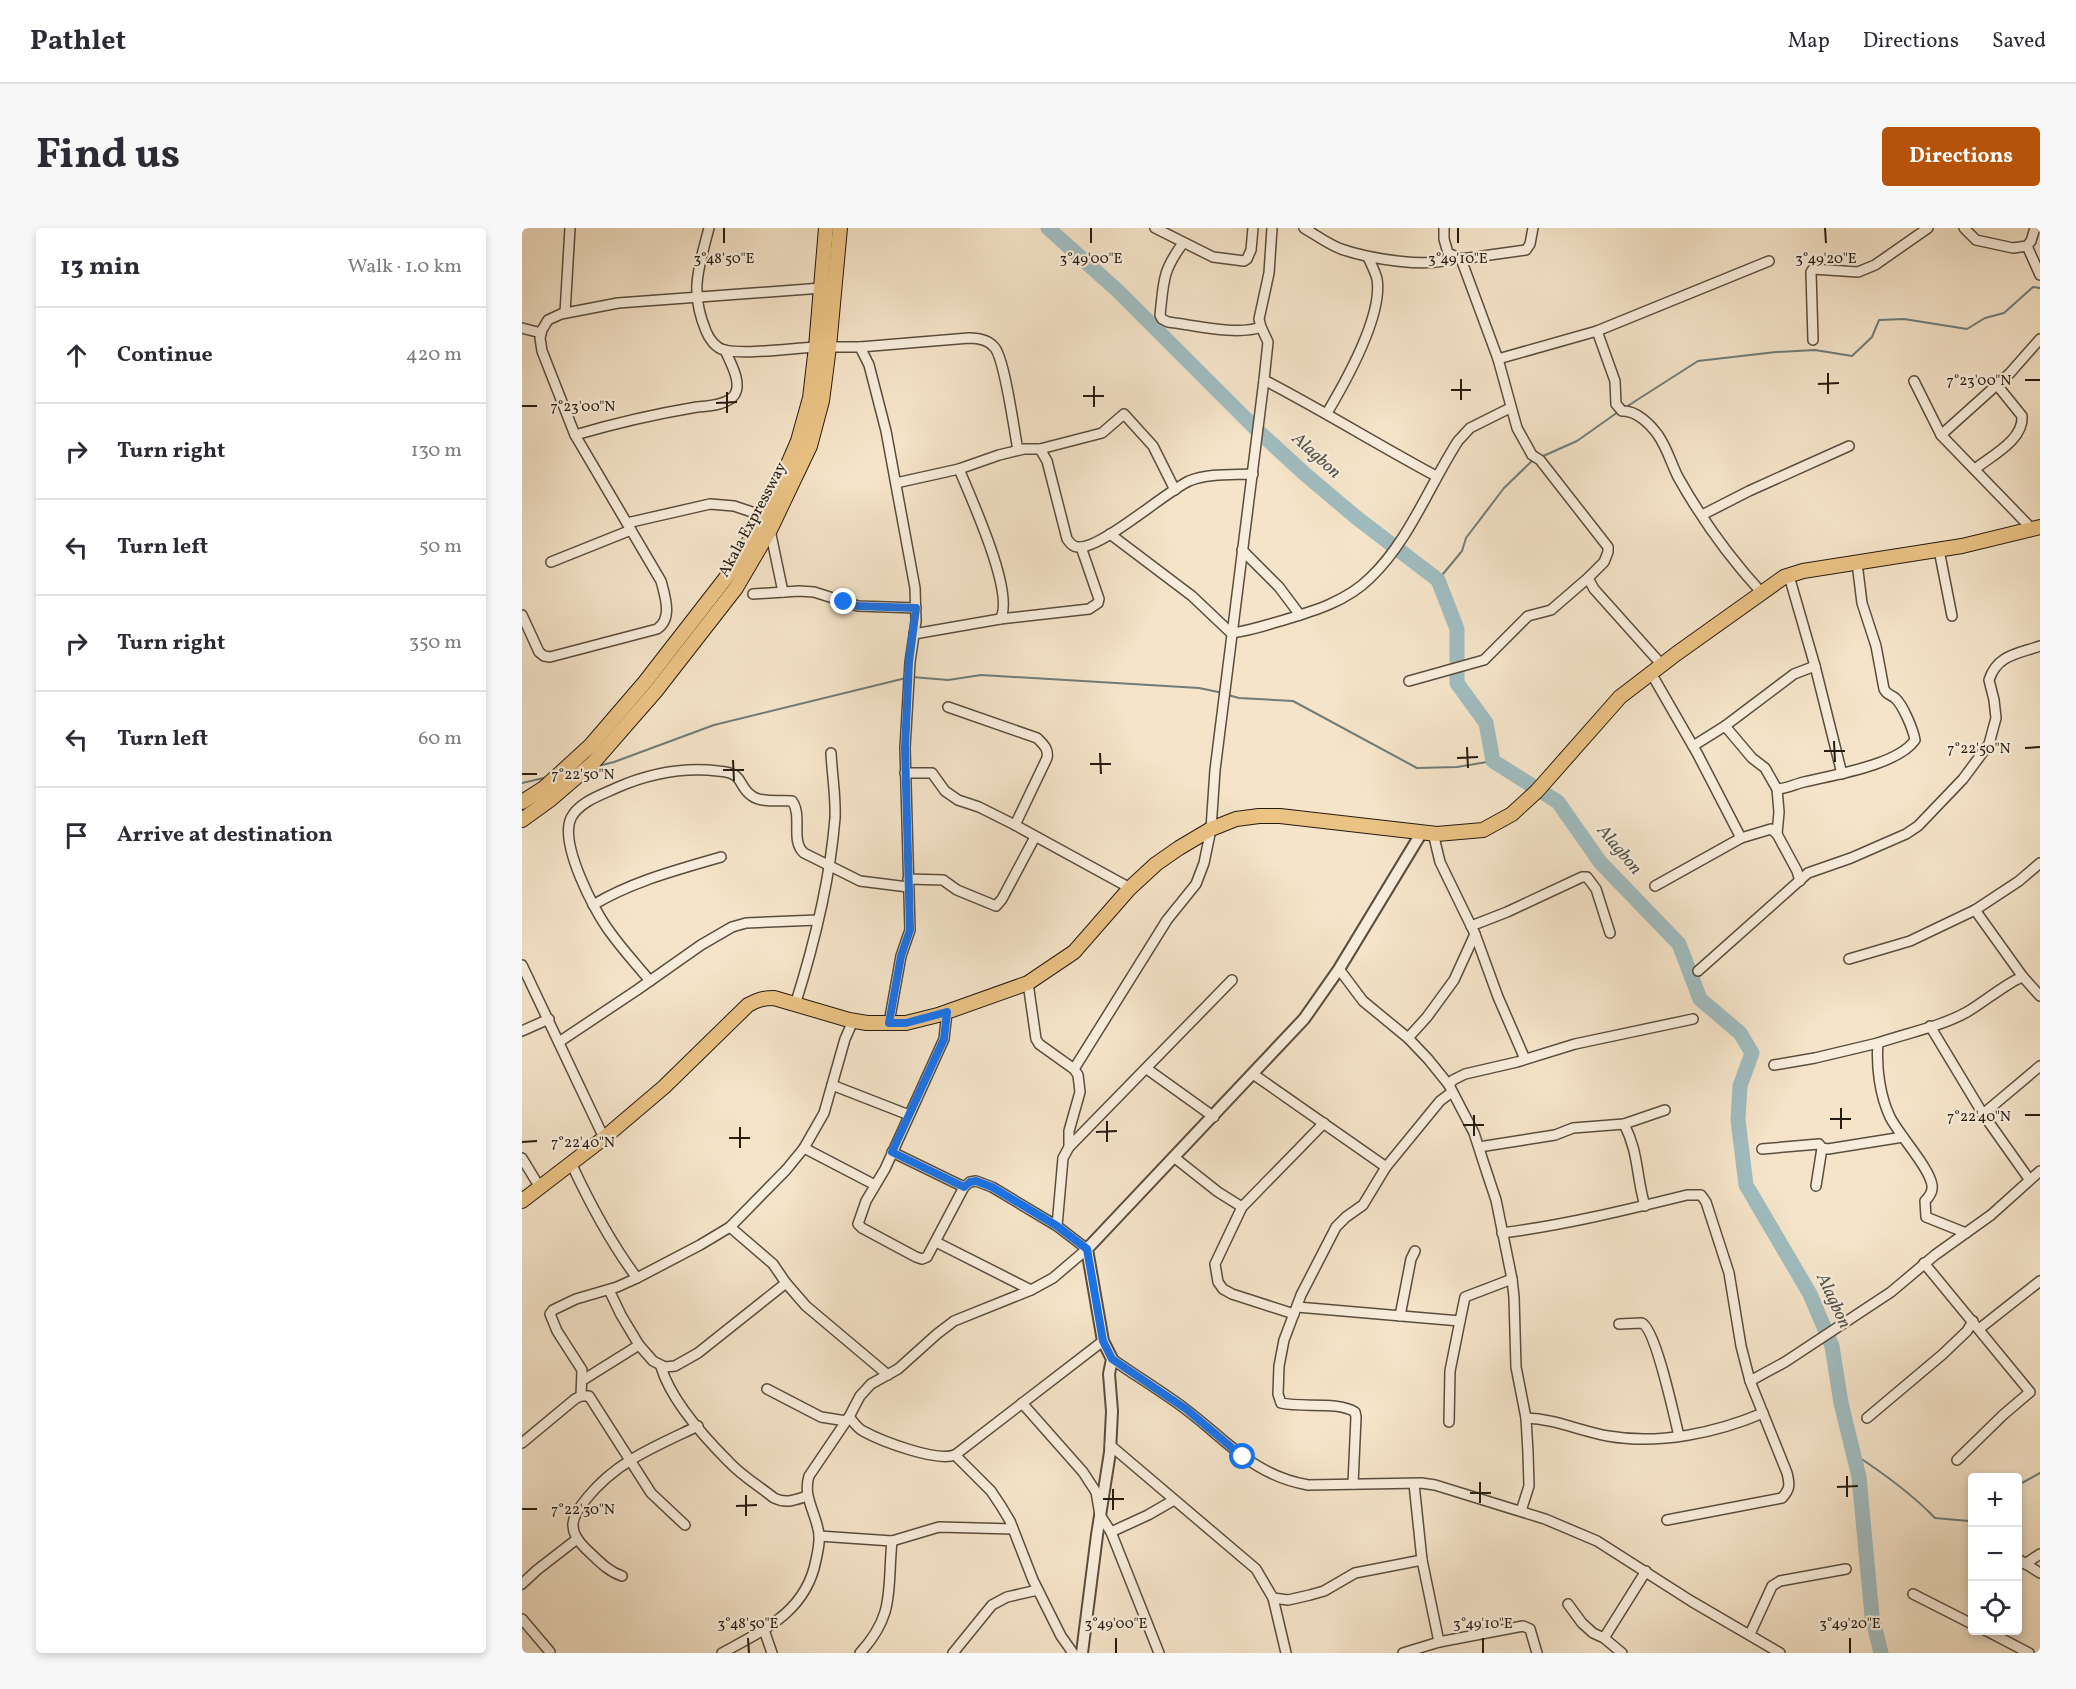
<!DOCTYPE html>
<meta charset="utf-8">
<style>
:root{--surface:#fff;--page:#f7f7f7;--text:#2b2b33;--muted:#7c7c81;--line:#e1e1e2;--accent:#b45309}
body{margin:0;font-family:Vollkorn,serif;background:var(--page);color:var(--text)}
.controls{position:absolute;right:18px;bottom:18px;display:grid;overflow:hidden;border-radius:6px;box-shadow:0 3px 9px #0003}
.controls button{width:54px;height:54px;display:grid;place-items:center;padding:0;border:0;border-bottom:2px solid var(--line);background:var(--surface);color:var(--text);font:30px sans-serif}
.stop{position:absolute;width:18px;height:18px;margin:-14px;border:4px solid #1a73e8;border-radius:50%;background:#fff}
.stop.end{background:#1a73e8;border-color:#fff;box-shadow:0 2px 6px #0008}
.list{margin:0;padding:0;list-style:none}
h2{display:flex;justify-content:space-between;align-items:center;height:78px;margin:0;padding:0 24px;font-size:26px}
h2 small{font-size:20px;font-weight:400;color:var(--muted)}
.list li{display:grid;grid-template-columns:39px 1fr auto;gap:18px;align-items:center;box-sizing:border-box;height:96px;padding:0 24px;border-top:2px solid var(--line)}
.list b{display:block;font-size:22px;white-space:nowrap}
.list em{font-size:20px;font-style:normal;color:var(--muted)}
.icon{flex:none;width:33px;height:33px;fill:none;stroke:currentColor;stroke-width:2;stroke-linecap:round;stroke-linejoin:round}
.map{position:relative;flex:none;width:1518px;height:1425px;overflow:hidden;border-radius:6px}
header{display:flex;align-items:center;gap:36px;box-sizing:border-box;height:84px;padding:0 30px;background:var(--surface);border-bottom:2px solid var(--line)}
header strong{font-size:28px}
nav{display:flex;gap:33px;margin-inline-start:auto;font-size:21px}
.intro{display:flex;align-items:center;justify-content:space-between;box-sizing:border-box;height:144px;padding:0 36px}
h1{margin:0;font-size:42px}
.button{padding:15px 27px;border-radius:6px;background:var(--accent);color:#fff;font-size:21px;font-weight:700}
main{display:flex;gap:36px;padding:0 36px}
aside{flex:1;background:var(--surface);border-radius:6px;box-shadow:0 3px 9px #0003}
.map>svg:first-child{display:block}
</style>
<header>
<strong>Pathlet</strong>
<nav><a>Map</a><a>Directions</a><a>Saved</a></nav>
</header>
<div class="intro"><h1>Find us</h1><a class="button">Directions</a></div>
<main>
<aside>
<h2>13 min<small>Walk · 1.0 km</small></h2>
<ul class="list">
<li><svg class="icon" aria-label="ahead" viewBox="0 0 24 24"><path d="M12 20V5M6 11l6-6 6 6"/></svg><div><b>Continue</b></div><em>420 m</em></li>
<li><svg class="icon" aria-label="right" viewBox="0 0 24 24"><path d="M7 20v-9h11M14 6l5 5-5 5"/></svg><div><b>Turn right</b></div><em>130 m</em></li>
<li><svg class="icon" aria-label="left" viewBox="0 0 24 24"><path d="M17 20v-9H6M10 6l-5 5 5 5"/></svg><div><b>Turn left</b></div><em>50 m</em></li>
<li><svg class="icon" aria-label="right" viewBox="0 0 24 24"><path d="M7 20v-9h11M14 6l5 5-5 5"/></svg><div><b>Turn right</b></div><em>350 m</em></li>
<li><svg class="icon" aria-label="left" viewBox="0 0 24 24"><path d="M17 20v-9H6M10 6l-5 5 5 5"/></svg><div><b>Turn left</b></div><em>60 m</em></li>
<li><svg class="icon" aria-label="arrive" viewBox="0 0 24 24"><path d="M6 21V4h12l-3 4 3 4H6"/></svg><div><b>Arrive at destination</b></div></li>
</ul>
</aside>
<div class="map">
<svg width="1518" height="1425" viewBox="0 0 1518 1425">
<rect width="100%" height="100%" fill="#f5e4c9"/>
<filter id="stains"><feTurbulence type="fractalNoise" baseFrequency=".00333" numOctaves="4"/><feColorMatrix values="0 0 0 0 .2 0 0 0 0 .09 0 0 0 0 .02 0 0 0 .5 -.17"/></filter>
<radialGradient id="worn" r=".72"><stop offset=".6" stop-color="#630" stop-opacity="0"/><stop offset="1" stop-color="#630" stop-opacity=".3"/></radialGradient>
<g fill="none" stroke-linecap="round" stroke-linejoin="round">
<g stroke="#6f7c79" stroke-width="2">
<path d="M 1104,179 L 1176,133 L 1254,124 L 1293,122 L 1330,128 L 1350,109 L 1357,92 L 1382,91 L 1445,101 L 1463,90 L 1482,85 L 1511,59 L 1518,60"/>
<path d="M 1019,229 L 1055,213 L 1096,184"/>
<path d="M 916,352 L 940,323 L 944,310 L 982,260 L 1011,232"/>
<path d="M 390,449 L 426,452 L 459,447 L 677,460 L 701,465"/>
<path d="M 706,467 L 717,470 L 771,473 L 895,540 L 935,539 L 971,533"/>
<path d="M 76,538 L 92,534 L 192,497 L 384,450"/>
<path d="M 0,555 L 26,549"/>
<path d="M 1332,1226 C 1361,1245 1389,1265 1413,1290 L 1447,1293 L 1450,1290"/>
<path d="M 1496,1257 L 1518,1245"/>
</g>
<path stroke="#a0bcbf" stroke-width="15" d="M 526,0 L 597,64 L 736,203 L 784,247 L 835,290 L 916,352 L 935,401 L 935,455 L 964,495 L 971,533 L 1036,574 L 1078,634 L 1157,716 L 1178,771 L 1218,805 L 1230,825 L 1218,858 L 1216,892 L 1224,957 L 1288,1066 L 1310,1118 L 1319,1175 L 1337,1249 L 1350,1388 L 1359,1425"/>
<g stroke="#5a4d3e" stroke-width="12">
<g id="minor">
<path d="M 187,0 C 177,39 167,63 184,103 C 187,111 194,120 202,122 C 225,127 270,120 294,119"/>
<path d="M 633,0 L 691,29 L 722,33 L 725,31 L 729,22 L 731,0"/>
<path d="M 782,0 C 794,7 806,16 819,21 C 845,30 909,42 934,29"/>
<path d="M 922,0 L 922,11 L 926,25 L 939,31 L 1004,22 L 1008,16 L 1011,0"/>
<path d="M 1442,0 L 1454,12 L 1491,20 L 1505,18 L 1509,13 L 1513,0"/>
<path d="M 661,15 C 640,44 642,52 638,87 L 640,91 L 646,94 C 672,97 715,108 739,99"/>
<path d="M 1505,18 L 1518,47"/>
<path d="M 43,85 L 48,0"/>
<path d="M 0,100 L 19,105"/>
<path d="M 1075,103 L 1093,153 L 1094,176 L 1100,183 C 1114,182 1128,196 1136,207 C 1145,220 1149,235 1156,249 C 1179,290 1207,329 1239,364"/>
<path d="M 1291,112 L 1289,44 L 1291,41 L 1336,44 L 1353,37 L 1406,0"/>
<path d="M 307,119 L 338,119 L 447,110 C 456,110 467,112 473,120 C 483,133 492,202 496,222"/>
<path d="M 338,119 L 347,137 L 364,203 L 393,360 L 394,393 L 388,434 L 383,520 L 388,702 L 379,728 L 367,795"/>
<path d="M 976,131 L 1075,103 L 1247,33"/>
<path d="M 742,152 C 800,182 856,217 914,248"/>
<path d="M 1392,153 L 1419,207 L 1511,302"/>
<path d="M 805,185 C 824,153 861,87 855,51 C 853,43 849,36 846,29"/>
<path d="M 53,207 C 94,195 133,186 175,179 C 186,178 207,177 213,166 C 220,154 208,134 203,122"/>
<path d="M 1419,207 L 1488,145 L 1518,111"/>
<path d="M 518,221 L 525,233 L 545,311 C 548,315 551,319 556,319 C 578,322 643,264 667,253 C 686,245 711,247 731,246"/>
<path d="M 437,241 C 448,268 494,367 478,391"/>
<path d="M 1453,241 C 1469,228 1502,212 1500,188 L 1475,157"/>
<path d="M 374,255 L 437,241 L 477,227 L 502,221 L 518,221 L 580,205 L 602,186 L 631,218 L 653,262"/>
<path d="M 1180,287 L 1227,263 L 1327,218"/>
<path d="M 105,295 L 188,276 L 212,278 L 230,284"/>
<path d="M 248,302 L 261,364"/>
<path d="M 588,306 L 670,368 L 709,405 C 728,403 744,397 762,392 C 792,383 825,373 848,350 C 887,313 907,258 936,213 L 948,200 L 988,180"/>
<path d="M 720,322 L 757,359 L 778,387"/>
<path d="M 1417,322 L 1430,388"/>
<path d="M 29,334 L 109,302"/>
<path d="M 1066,350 L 1072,361 L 1140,437"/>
<path d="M 231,366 L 277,363 L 292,364 L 336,378 L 394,380"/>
<path d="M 0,387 L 17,424 L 22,428 L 28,429 L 135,401 C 151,391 143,368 139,353 L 53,207 L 20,123 L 18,110 L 20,102 L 26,92 L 39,86 L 96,75 L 300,60"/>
<path d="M 392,406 L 478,391 L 567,381 L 576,375 L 577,371 L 559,319"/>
<path d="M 1293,438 L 1320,546"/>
<path d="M 1129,445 L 1175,525 L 1219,610 L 1133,658"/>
<path d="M 887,453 L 962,432 L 1006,388 L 1029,382 L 1066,350 L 1082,334 L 1086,324 L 1086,319 L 1018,232 L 1010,227 L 995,200 L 976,131 L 939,31"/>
<path d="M 426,479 L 515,510 C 521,516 527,521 525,530 L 493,597"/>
<path d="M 1203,498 L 1230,530 L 1243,540 L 1255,561 L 1257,584 L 1255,606 L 1249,601 L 1219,610"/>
<path d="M 1171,518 L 1203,498 L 1272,446 L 1293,438 L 1267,348"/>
<path d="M 383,545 L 410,545 L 423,563 L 436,572 L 457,579 L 493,597 L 608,660"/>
<path d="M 1255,561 C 1264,561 1273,556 1282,554 C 1311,547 1376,537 1393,512 C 1391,501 1381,477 1373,470 C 1368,466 1365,467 1362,461 L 1354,418 L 1340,375 L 1335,335"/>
<path d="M 911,605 L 918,634 L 953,706 L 976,769 L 1003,831"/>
<path d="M 1255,606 L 1275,643 L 1278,653"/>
<path d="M 386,651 L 421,652 L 435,662 L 474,678 L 480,671 L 513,609"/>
<path d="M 71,677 C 111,653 155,642 199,629"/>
<path d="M 1453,682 L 1501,749 L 1518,768"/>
<path d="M 949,698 L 985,684 L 1060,649 L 1065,649 L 1074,661 L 1088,705"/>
<path d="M 1327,731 L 1388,713 L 1453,682 L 1497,653 L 1518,635"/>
<path d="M 0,737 L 82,910"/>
<path d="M 817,741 L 841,773 L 886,810 L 906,831 L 927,857"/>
<path d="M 1176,743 L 1286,645 L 1329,630 L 1384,606 L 1396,598 L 1441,551 L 1467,516 L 1474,490 L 1472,472 L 1467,452 C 1475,427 1495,426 1518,418"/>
<path d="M 128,753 C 115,737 100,721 88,704 C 72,683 37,615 49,590 C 57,574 79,567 94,560 C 126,546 161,539 196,543 C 224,545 214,557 230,568 C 239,575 259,572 270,573 C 281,588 268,613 282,625 L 338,653 L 386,659"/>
<path d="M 506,755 L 514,811 L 517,816 L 552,841 L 556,847 L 558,864 L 547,903 L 547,919"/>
<path d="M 273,777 C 292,717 308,653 313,590 C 314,569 310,546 309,525"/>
<path d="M 1408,798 L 1461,886 L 1507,951"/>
<path d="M 0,803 L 27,791"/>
<path d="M 886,810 L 905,789 L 932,752 L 953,706"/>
<path d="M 37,814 L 115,762 L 179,717 L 210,699 L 224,695 L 296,692"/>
<path d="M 1252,837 L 1293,830 L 1356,815"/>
<path d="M 552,841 L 645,692 L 674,656 L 682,635 L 689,601 L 693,542 L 742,152 L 746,114 L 739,99 L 737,91 L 747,45 L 750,0"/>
<path d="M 625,841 L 692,889"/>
<path d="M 731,846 L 864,939"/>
<path d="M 310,857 L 387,887"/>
<path d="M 1461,886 L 1518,838"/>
<path d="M 1102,896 C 1117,925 1114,948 1123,978"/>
<path d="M 957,919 L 1033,907 L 1051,900 L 1102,896 L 1143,882"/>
<path d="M 282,920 L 353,957"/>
<path d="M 1240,921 L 1297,916 L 1300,920 L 1306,921 L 1381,909"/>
<path d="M 370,924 L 442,959"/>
<path d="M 0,930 L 17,958"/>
<path d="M 653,930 L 696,964 L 720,979"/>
<path d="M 49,935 C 68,976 88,1014 115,1050"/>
<path d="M 1294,958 L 1300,920"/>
<path d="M 535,998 L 541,930 L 547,919 L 710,752"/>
<path d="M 208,999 L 251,1036 L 264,1055 L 284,1078 L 366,1147"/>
<path d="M 980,1005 C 1043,997 1104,982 1165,967 L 1179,967 L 1184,974 L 1207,1045 L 1219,1118 L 1228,1153 L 1265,1245 C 1268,1257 1268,1261 1260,1270 L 1145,1292"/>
<path d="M 1444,1005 L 1404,989 L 1403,973 C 1407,969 1411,963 1410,957 C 1407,939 1377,907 1368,889 C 1358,868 1354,839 1356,815 C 1385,805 1418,799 1445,784 C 1458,777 1490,751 1501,749"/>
<path d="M 414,1014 L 509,1062"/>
<path d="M 1402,1035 L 1508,1164 L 1481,1187 L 1435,1232"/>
<path d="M 87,1062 L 99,1087 L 117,1117 L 131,1133 L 143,1139 L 153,1138 L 176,1125 L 264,1055"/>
<path d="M 775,1079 L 938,1093 L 943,1069 L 990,1051"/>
<path d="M 772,1086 L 710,1066 L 701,1061 L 696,1054 L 693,1036 L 720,979 L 802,895"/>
<path d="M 878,1088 L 889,1031 L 893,1023"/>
<path d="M 1097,1096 L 1120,1095 C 1134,1102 1152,1188 1157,1208"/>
<path d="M 1457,1101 L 1518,1053"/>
<path d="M 590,1131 C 614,1148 639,1163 662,1180 C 705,1212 730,1247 786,1257 L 899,1255 L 913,1257 L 1023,1291 L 1075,1313 L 1169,1373 L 1258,1425"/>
<path d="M 139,1139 C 149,1172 183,1210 207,1234 C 220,1248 237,1258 252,1270 C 264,1276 273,1272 285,1268"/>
<path d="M 61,1152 L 117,1117"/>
<path d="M 1228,1153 L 1263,1134 L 1369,1064 L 1413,1027 L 1469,987 L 1518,943"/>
<path d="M 245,1161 L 299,1189 L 324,1193"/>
<path d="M 59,1168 L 60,1142 L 35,1103 L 28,1086 L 31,1082 L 54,1071 L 95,1059 L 115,1050 L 178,1017 L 208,999 L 264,942 L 282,920 L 302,885 L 323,811 L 331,793"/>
<path d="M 500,1175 L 561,1244 L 574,1264 L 578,1287 L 589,1304 L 637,1425"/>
<path d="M 327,1189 C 331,1193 335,1200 341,1203 C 359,1213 414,1234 433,1227 L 469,1263 L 479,1278 L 488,1293 L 511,1352 L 539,1408 L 551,1425"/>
<path d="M 1004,1190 C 1033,1191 1058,1203 1086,1208 C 1137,1217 1194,1205 1241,1185"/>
<path d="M 1345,1190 L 1421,1126 L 1445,1103 L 1451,1093"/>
<path d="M 927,1194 L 928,1143 L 938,1093"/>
<path d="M 0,1215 L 53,1171 L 59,1168 L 67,1168 L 129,1265 L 163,1297"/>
<path d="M 588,1217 L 734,1341 L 751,1370 L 764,1425"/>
<path d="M 433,1227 L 581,1113"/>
<path d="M 831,1256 L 834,1189 L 833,1184 C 815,1173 781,1180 759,1175 L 756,1166 L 757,1138 L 762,1112 L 779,1067 L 814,999 L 824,989 L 841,977 L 864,939 L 918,873 L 930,864"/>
<path d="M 892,1256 L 900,1332 L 917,1414"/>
<path d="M 999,1283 L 1007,1258 L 1006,1225 L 1004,1190 L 994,1139 L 992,1069 L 990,1051 L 974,972 L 963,939 L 952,905 L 927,857 L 931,852 L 943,846 L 995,834 L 1053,816 L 1171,791"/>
<path d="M 589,1304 L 626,1287 L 652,1272"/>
<path d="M 297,1308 L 370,1313 C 365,1361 374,1386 338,1425"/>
<path d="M 370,1313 L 417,1299 L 491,1301"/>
<path d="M 1496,1331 L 1518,1345"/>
<path d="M 1503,1336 L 1518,1326"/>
<path d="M 100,1348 C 85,1343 75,1331 64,1321 C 44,1302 49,1289 65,1270 C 95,1233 134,1218 176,1198"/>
<path d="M 0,1356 L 15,1342 L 55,1311"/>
<path d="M 1391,1366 L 1450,1396"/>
<path d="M 751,1370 L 766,1372 L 788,1367 L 802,1363 L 833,1345 L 900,1332"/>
<path d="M 1046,1376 L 1060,1395 L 1071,1405 L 1082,1410 L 1100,1425"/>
<path d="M 0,1391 L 28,1424"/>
<path d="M 242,1402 L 250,1425"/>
<path d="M 1463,1402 L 1507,1425"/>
<path d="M 1228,1406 L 1250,1358 L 1258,1353 L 1324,1341"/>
<path d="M 1082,1410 L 1124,1343"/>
<path d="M 200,1425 C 242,1402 284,1384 294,1332 C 296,1322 299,1311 296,1301 C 292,1282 281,1267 287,1248 L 327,1189 L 338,1168 L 349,1156 L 376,1141 L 415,1106 L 432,1093 L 509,1062 L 531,1050 L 565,1021 L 535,998 L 470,959 L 454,953 L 448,954 L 442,959 L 405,1029 L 400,1031 L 394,1029 L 340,1000 L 336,996 L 344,973 L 363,941 L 422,811 L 425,784"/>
<path d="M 431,1425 L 470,1377 L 485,1369 L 516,1362"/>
<path d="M 881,1425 L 917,1414 L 1001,1398 L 1008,1401 L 1015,1425"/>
</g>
</g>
<g stroke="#5a4d3e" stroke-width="14">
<path id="tertiary" d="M 560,1425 L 575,1307 L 588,1224 L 590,1183 L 587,1146 L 590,1131 L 581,1113 L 565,1021 L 782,791 L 817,741 L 900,604"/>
</g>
<g stroke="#261b10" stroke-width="16">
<g id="primary">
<path d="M 0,574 L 22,560 L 68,518 L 123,454 L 203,351 L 244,287 L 276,213 L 288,170 L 294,119 L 304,0"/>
<path d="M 0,592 L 29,571 L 71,535 L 133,464 L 214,360 L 248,302 L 288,218 L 300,173 L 307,119 L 318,0"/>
<path d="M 0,973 L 82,910 L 142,859 L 226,777 C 235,772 241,770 252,770 L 327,792 L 345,795 L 384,795 L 416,787 L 506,755 L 552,724 L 608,660 L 634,636 L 657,620 L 689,601 L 714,591 L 737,588 L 758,588 L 915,606 L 961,602 L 990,586 L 1015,563 L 1098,469 L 1154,426 L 1262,349 L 1281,343 L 1440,318 L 1518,299"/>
</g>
</g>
<use href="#minor" stroke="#f8eddc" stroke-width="9"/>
<use href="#tertiary" stroke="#f8eddc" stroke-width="10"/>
<use href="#primary" stroke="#eac284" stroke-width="14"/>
</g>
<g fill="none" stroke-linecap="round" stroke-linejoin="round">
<path stroke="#1a73e8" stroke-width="8" d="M 322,374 L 336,378 L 394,380 L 387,434 L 383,520 L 388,702 L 379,728 L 367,795 L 384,795 L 425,784 L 422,811 L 370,924 L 442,959 L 448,954 L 454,953 L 470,959 L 535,998 L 565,1021 L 581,1113 L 590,1131 L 664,1181 L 721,1229"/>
</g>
<path fill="none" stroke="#261b10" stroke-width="2" d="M 202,0 L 202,15M 569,0 L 569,15M 936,0 L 936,15M 1303,0 L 1304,15M 1306,145 L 1306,166M 939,151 L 939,172M 1503,152 L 1518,152M 1296,156 L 1317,155M 572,158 L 572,179M 929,162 L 949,162M 205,164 L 205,185M 561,168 L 582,168M 194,175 L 215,174M 0,178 L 15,178M 1312,513 L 1313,534M 945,519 L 946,540M 1503,520 L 1518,519M 1302,523 L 1323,523M 578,525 L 579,546M 935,530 L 956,529M 211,532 L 212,553M 568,536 L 589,536M 201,542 L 222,542M 0,546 L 15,546M 1319,880 L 1319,901M 952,887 L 952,908M 1503,887 L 1518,887M 1308,891 L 1329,891M 585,893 L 585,914M 941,897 L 962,897M 218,899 L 218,920M 574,904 L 595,903M 207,910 L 228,910M 0,914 L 15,913M 1325,1248 L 1325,1269M 958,1254 L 958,1275M 1315,1259 L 1336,1258M 591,1261 L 591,1282M 948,1265 L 969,1265M 224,1267 L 224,1288M 581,1271 L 602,1271M 214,1278 L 235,1277M 0,1281 L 15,1281M 226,1410 L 227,1425M 594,1410 L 594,1425M 961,1410 L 961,1425M 1328,1410 L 1328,1425"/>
<g text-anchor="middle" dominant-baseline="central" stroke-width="4.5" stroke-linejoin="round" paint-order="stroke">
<g font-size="16" fill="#261b10" stroke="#f8eddc">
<text transform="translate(231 292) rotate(-62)">Akala Expressway</text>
</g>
<g font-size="18" font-style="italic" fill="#51534d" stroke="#f8eddc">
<text transform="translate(794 228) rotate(42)">Alagbon</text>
<text transform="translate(1097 622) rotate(50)">Alagbon</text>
<text transform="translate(1311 1073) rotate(65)">Alagbon</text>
</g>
</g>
<g font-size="15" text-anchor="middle" fill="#261b10" stroke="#f8eddc" stroke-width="4.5" stroke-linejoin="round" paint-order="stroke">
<text x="202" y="35">3°48'50"E</text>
<text x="569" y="35">3°49'00"E</text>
<text x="936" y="35">3°49'10"E</text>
<text x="1304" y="35">3°49'20"E</text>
<text x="1457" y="157">7°23'00"N</text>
<text x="61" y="183">7°23'00"N</text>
<text x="1457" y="525">7°22'50"N</text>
<text x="61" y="551">7°22'50"N</text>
<text x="1457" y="893">7°22'40"N</text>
<text x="61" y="919">7°22'40"N</text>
<text x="61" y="1286">7°22'30"N</text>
<text x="226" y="1400">3°48'50"E</text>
<text x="594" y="1400">3°49'00"E</text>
<text x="961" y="1400">3°49'10"E</text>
<text x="1328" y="1400">3°49'20"E</text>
</g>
<rect width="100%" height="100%" filter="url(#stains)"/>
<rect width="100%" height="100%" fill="url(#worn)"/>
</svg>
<div class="controls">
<button>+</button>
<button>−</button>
<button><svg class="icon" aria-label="locate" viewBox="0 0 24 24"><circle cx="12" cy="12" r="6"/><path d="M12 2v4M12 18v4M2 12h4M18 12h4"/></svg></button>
</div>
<div class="stop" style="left:721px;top:1229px"></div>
<div class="stop end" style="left:322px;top:374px"></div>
</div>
</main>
